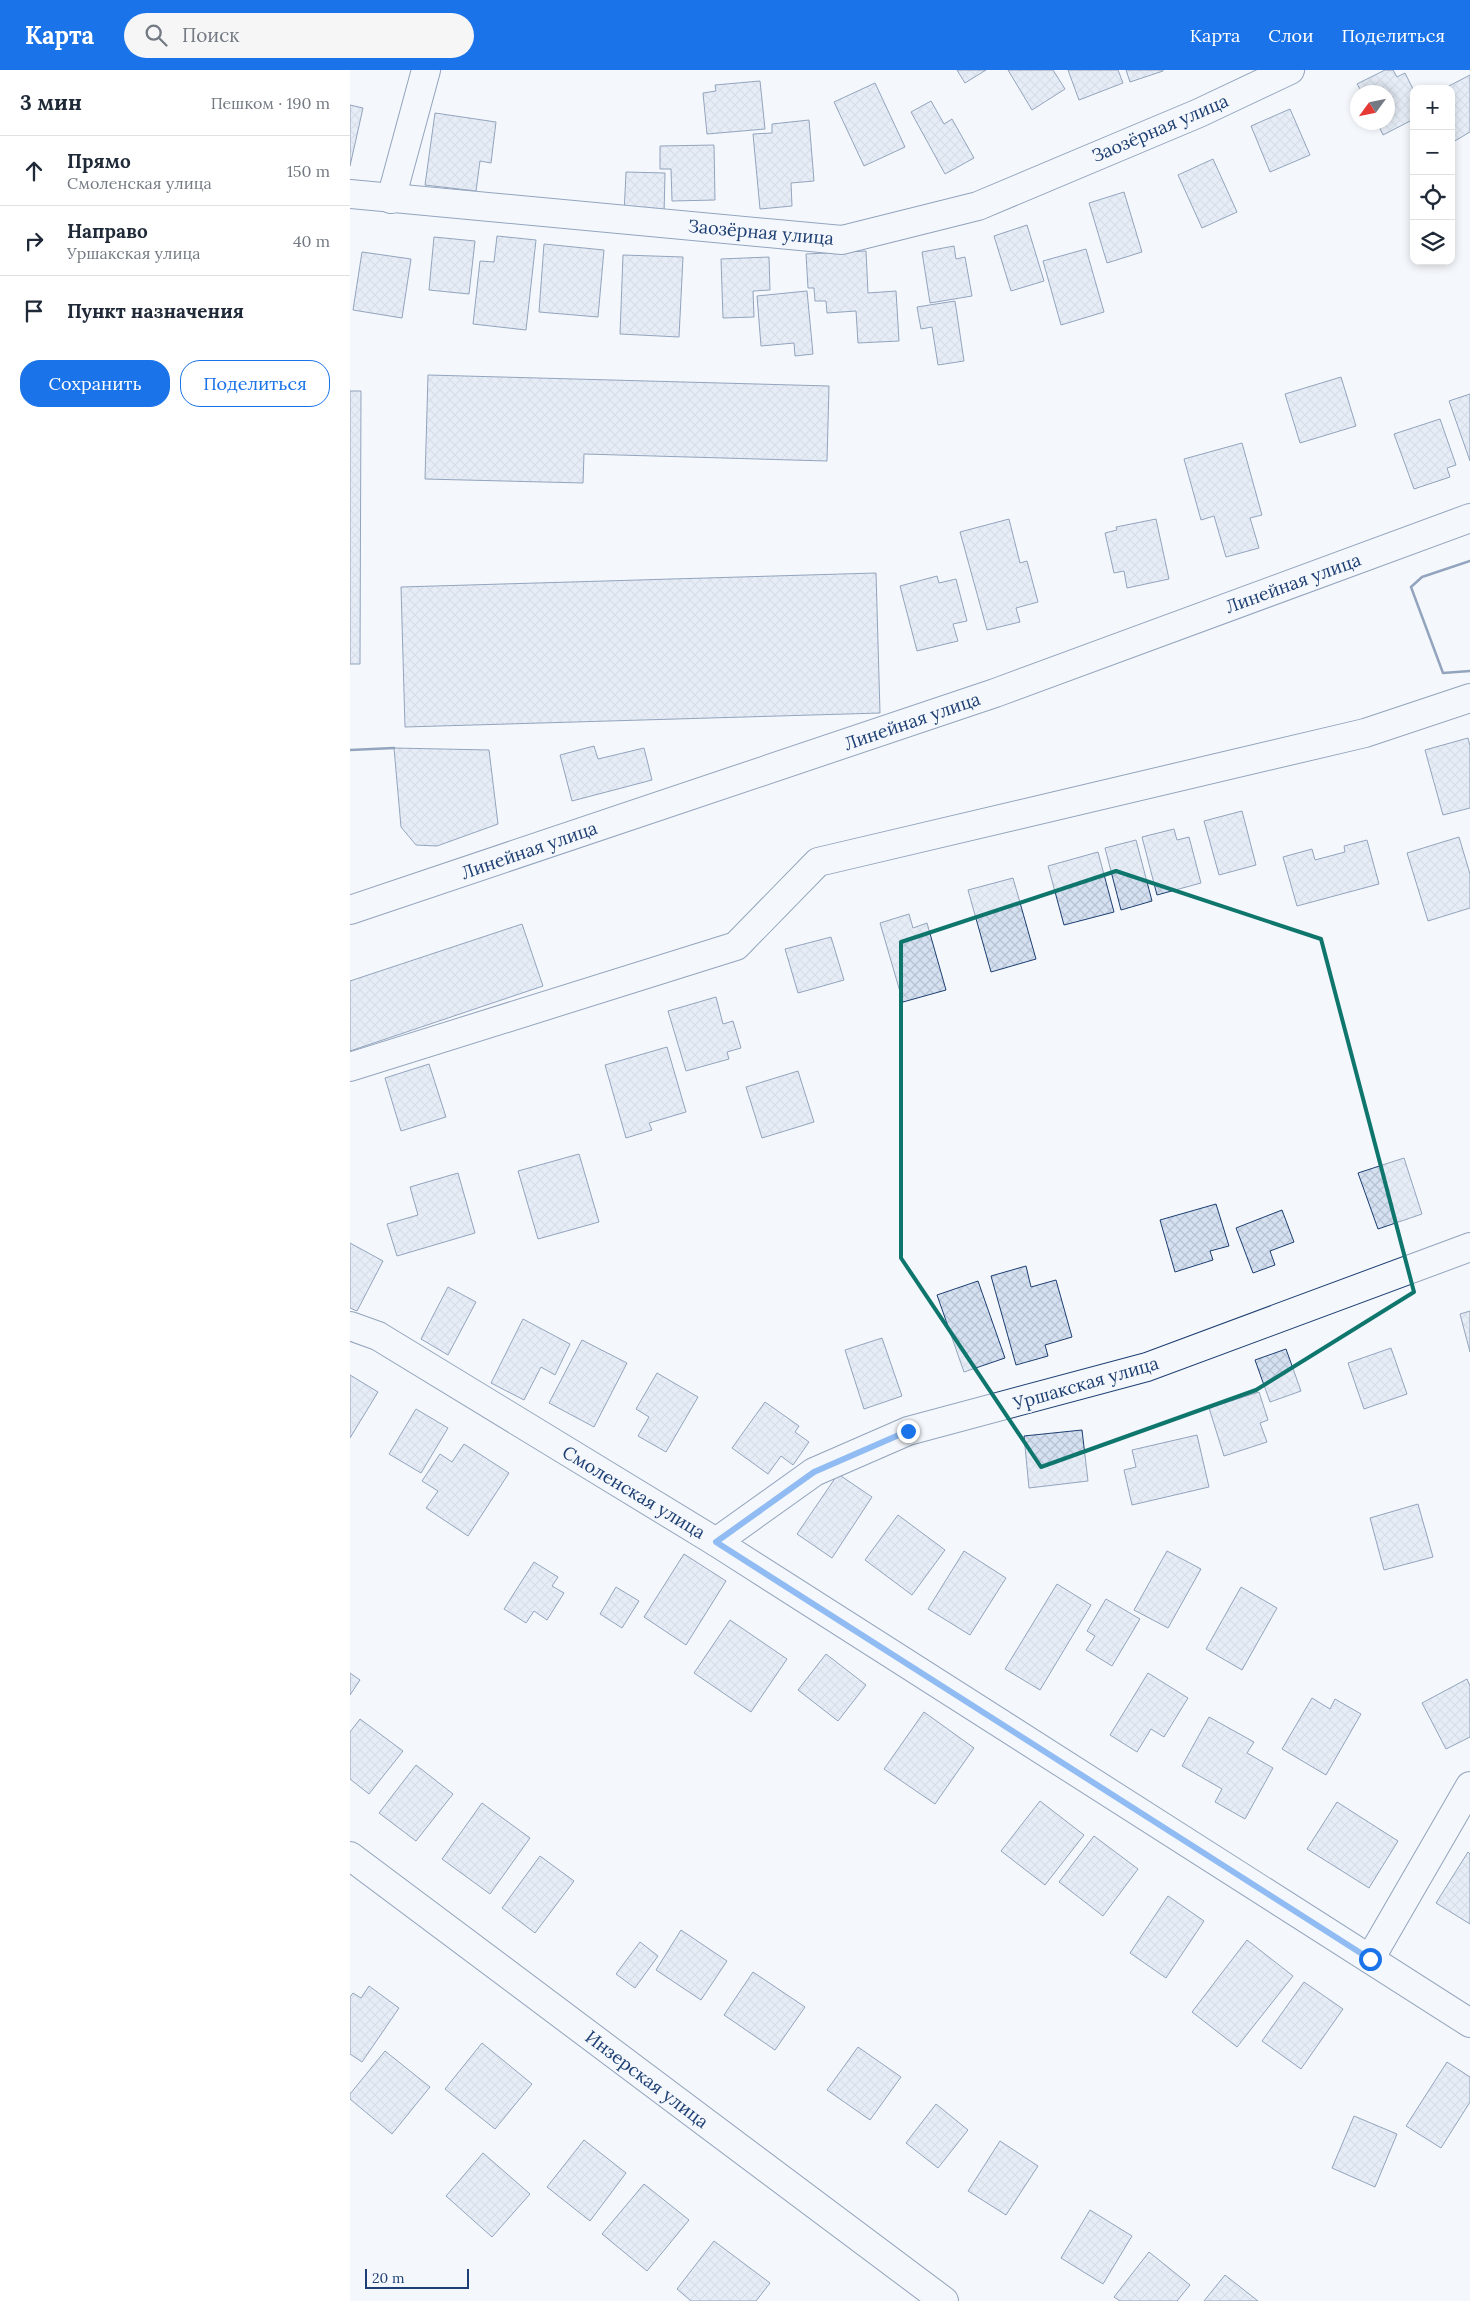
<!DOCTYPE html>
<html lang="ru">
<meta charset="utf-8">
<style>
:root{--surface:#fff;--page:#f6f6f7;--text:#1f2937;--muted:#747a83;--line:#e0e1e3;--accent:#1a73e8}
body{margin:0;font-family:Lora,serif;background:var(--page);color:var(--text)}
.controls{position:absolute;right:15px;top:15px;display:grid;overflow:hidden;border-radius:10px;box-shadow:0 2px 8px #0003}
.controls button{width:45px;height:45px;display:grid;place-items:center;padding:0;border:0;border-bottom:1px solid var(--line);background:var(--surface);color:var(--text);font:25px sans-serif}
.compass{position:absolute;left:1000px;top:15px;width:45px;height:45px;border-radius:50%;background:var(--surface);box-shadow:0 2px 8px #0003;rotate:237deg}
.scale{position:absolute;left:15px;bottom:12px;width:104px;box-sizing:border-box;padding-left:5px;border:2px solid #1d3f73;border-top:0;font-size:14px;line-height:18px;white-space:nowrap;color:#1d3f73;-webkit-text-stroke:4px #f4f7fb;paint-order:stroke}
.stop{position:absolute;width:15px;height:15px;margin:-11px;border:4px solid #1a73e8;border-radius:50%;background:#fff}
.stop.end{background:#1a73e8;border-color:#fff;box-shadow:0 1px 5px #0008}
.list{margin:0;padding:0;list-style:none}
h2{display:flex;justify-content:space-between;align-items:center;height:65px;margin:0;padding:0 20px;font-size:21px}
h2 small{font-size:16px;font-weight:400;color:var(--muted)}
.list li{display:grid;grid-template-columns:32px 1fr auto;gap:15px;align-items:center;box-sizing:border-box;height:70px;padding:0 20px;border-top:1px solid var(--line)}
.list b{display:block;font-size:19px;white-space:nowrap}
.list p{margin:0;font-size:16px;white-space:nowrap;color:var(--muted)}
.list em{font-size:16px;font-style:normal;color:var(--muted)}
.actions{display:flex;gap:10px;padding:15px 20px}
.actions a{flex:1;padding:11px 0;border:1px solid var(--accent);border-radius:20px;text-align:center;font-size:18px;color:var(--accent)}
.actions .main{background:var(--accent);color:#fff}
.icon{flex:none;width:28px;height:28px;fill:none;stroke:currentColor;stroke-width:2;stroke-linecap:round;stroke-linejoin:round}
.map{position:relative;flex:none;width:1120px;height:2231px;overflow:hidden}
header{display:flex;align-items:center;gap:30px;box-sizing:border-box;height:70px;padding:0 25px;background:var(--accent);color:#fff}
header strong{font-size:24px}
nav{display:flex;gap:28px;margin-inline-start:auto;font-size:18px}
.search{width:350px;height:45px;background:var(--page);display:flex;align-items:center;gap:12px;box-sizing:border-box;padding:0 18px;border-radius:28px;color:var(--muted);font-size:19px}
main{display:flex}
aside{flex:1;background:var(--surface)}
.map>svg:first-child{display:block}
</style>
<header>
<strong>Карта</strong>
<div class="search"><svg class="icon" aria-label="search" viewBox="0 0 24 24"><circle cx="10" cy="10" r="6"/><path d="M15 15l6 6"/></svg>Поиск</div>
<nav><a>Карта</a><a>Слои</a><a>Поделиться</a></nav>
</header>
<main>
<aside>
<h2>3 мин<small>Пешком · 190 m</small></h2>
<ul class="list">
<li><svg class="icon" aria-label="ahead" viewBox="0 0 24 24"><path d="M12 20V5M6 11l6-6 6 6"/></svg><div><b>Прямо</b><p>Смоленская улица</p></div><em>150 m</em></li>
<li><svg class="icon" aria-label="right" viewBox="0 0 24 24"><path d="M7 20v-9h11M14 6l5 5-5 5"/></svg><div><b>Направо</b><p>Уршакская улица</p></div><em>40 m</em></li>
<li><svg class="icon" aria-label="arrive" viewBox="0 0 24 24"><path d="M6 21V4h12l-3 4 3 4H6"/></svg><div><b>Пункт назначения</b></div></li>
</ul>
<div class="actions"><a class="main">Сохранить</a><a>Поделиться</a></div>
</aside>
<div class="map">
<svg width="1120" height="2231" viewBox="0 0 1120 2231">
<defs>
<pattern id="building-cross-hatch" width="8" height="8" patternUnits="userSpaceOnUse" patternTransform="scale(1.25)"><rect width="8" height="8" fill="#d5e0f0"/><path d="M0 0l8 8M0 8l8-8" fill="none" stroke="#b6c1d1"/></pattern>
</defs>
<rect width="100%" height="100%" fill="#f4f7fb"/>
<g fill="url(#building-cross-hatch)" stroke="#1d3f73">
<path d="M 607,0 L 636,0 L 615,13 Z"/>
<path d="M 658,0 L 703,0 L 715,19 L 682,40 Z"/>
<path d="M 718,0 L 768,0 L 773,13 L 729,30 Z"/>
<path d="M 776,0 L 813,0 L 813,1 L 780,12 Z"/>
<path d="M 1035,0 L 1043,0 L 1047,7 L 1055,3 L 1064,21 L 1064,49 L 1033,65 L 1027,52 L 1038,52 L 1038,22 L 1012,22 L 1007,14 Z"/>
<path d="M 1120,5 L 1120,62 L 1103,72 L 1101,34 L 1104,32 L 1101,26 L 1101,19 L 1097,17 Z"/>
<path d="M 410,11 L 415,59 L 357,64 L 353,23 L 366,21 L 365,15 Z"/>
<path d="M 525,13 L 555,77 L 514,96 L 484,32 Z"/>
<path d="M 581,31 L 594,54 L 602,49 L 624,88 L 595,104 L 561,42 Z"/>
<path d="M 0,35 L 13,38 L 0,96 Z"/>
<path d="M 940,39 L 960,85 L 920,102 L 901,56 Z"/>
<path d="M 85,43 L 146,52 L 141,93 L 130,91 L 126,121 L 75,115 Z"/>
<path d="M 459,50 L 464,111 L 441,113 L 442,136 L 410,139 L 403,64 L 422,63 L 422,54 Z"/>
<path d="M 364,75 L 365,130 L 322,131 L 321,99 L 310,99 L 310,76 Z"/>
<path d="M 863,89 L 887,142 L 852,158 L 828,105 Z"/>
<path d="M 276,102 L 315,103 L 314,146 L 274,144 Z"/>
<path d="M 774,122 L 792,182 L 757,193 L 739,133 Z"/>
<path d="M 677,155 L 694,211 L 661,221 L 644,166 Z"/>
<path d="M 147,166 L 186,170 L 176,260 L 123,254 L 130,191 L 144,192 Z"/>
<path d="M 84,167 L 125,171 L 119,224 L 79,220 Z"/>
<path d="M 194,174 L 254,180 L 248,247 L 189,242 Z"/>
<path d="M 604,176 L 606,189 L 615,187 L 622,226 L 580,233 L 572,182 Z"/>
<path d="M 736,179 L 754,242 L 711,255 L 693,191 Z"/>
<path d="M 516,181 L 518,223 L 546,221 L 549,271 L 508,273 L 506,241 L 477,243 L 476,231 L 465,231 L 464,218 L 458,218 L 456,184 Z"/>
<path d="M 12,182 L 61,189 L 52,248 L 3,240 Z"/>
<path d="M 273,185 L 333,187 L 329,267 L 270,264 Z"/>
<path d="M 419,187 L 420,220 L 403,221 L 404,247 L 373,248 L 371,189 Z"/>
<path d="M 457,221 L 463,284 L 445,286 L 444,273 L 411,276 L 407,226 Z"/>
<path d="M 605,231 L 614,291 L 588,295 L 582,257 L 571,259 L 567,237 Z"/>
<path d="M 78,305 L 479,316 L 477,391 L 234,384 L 233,413 L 75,409 Z"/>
<path d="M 991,307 L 1006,356 L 950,373 L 935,324 Z"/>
<path d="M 0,321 L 11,321 L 10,594 L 0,594 Z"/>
<path d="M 1120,324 L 1120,391 L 1099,331 Z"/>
<path d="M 1090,349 L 1106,395 L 1097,398 L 1100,407 L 1064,419 L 1044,364 Z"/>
<path d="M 892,373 L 912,445 L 900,448 L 909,478 L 876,487 L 864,446 L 851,450 L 834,389 Z"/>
<path d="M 659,449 L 670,493 L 677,491 L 688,532 L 666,538 L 670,552 L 637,560 L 610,462 Z"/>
<path d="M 806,449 L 819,509 L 777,518 L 774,501 L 764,503 L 755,463 L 767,460 L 766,457 Z"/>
<path d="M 526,503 L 530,643 L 55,657 L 51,517 Z"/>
<path d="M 587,506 L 589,513 L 606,509 L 617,551 L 603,554 L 608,571 L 567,581 L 550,516 Z"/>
<path d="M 1118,668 L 1120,676 L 1120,738 L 1093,745 L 1075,680 Z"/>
<path d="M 244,676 L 248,689 L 294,678 L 302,710 L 222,731 L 210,685 Z"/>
<path d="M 44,678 L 139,680 L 148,754 L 87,776 L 66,775 L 51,757 Z"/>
<path d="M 892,741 L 906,795 L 869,805 L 854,751 Z"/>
<path d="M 824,759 L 827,770 L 839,767 L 851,813 L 807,825 L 792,767 Z"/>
<path d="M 1109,767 L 1120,804 L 1120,838 L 1078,851 L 1057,783 Z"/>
<path d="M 786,770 L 802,831 L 771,840 L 755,778 Z"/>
<path d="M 1017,770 L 1029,814 L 947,836 L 933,787 L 962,779 L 965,790 L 995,782 L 994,776 Z"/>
<path d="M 748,782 L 764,842 L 714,855 L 698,796 Z"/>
<path d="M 663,808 L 686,889 L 641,902 L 618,820 Z"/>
<path d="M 559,844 L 563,858 L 577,853 L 596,920 L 553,932 L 530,853 Z"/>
<path d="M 172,854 L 193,916 L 0,981 L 0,911 Z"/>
<path d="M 481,867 L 494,910 L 448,923 L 435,879 Z"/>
<path d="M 366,927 L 373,954 L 383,951 L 391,978 L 377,982 L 379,989 L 336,1001 L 318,941 Z"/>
<path d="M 317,977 L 336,1042 L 299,1053 L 302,1060 L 276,1068 L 255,995 Z"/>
<path d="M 79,994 L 96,1047 L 51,1061 L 35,1008 Z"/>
<path d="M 448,1001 L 464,1052 L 412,1068 L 396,1017 Z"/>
<path d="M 229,1084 L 249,1152 L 188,1169 L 168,1101 Z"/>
<path d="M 1054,1088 L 1072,1144 L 1028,1159 L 1008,1103 Z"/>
<path d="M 108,1103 L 125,1163 L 47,1186 L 37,1154 L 68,1145 L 60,1117 Z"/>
<path d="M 866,1134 L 879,1176 L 860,1181 L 863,1190 L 825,1202 L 810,1150 Z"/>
<path d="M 932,1140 L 944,1172 L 920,1181 L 925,1195 L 903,1203 L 886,1158 Z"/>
<path d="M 0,1173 L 33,1191 L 7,1241 L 0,1238 Z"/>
<path d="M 676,1196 L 681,1217 L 706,1210 L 722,1267 L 695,1275 L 698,1286 L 666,1295 L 641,1206 Z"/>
<path d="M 628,1211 L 655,1288 L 614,1302 L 587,1225 Z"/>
<path d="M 98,1217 L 126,1232 L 98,1285 L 71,1269 Z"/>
<path d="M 1120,1241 L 1120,1282 L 1110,1244 Z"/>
<path d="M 173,1249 L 220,1274 L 205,1305 L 191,1297 L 174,1330 L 141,1313 Z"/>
<path d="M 532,1268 L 552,1326 L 514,1339 L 495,1280 Z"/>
<path d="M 232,1270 L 277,1293 L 244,1357 L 199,1333 Z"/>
<path d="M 1041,1278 L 1057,1324 L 1014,1339 L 998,1293 Z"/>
<path d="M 936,1279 L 951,1321 L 920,1332 L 905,1290 Z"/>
<path d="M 307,1303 L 348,1327 L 316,1382 L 288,1366 L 299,1347 L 286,1339 Z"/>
<path d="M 0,1305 L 28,1322 L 0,1368 Z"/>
<path d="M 909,1322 L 918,1350 L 910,1353 L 917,1372 L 874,1386 L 859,1338 Z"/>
<path d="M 415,1332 L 449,1356 L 445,1362 L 459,1372 L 443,1395 L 431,1386 L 418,1404 L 382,1378 Z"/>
<path d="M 66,1339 L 98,1358 L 71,1403 L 39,1384 Z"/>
<path d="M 732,1360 L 738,1411 L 679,1418 L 674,1366 Z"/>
<path d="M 847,1365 L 859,1417 L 782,1435 L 774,1400 L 786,1397 L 782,1380 Z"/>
<path d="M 114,1374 L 159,1403 L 118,1466 L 76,1438 L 88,1421 L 72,1411 L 90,1384 L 102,1392 Z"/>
<path d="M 488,1404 L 522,1427 L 482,1488 L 447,1464 Z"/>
<path d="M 1068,1434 L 1083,1487 L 1034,1500 L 1020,1448 Z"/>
<path d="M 548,1445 L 595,1480 L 562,1525 L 515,1490 Z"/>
<path d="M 614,1481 L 656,1508 L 620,1565 L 578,1539 Z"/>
<path d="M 817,1481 L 851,1499 L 818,1558 L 784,1540 Z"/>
<path d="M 334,1484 L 376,1511 L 336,1575 L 294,1547 Z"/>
<path d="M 184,1492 L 208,1507 L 202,1516 L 214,1523 L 197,1550 L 184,1541 L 176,1553 L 154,1539 Z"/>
<path d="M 707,1514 L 741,1535 L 690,1620 L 655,1599 Z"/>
<path d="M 266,1517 L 289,1531 L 272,1558 L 250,1544 Z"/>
<path d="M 891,1517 L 927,1538 L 892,1600 L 856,1579 Z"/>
<path d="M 756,1529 L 790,1549 L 762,1596 L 736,1580 L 745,1566 L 737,1561 Z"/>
<path d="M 380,1550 L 437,1589 L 401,1642 L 344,1603 Z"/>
<path d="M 476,1584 L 516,1615 L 488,1651 L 448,1620 Z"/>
<path d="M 0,1603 L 10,1610 L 0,1625 Z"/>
<path d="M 798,1603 L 838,1628 L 814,1667 L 801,1659 L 787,1682 L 760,1665 Z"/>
<path d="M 1117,1609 L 1120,1616 L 1120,1667 L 1096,1679 L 1072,1633 Z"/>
<path d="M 962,1628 L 980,1639 L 985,1629 L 1011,1644 L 976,1705 L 932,1679 Z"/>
<path d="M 574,1642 L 624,1678 L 585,1734 L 534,1699 Z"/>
<path d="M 859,1647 L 904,1672 L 897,1683 L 923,1698 L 895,1749 L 865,1732 L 872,1719 L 832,1696 Z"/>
<path d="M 10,1649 L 53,1681 L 19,1724 L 0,1709 L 0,1662 Z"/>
<path d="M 66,1695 L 103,1724 L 66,1771 L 29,1743 Z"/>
<path d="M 690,1731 L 734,1765 L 695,1815 L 651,1781 Z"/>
<path d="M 987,1732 L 1048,1771 L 1019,1818 L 957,1779 Z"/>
<path d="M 132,1733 L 180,1768 L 140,1824 L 92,1789 Z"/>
<path d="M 744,1766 L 788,1799 L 753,1846 L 709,1812 Z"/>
<path d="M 1118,1782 L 1120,1784 L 1120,1854 L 1086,1833 Z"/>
<path d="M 190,1786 L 224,1811 L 185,1863 L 152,1838 Z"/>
<path d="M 818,1826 L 854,1851 L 816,1908 L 780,1883 Z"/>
<path d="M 331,1860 L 377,1891 L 351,1930 L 306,1900 Z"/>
<path d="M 897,1870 L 943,1906 L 887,1977 L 842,1942 Z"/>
<path d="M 290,1872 L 308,1886 L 285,1918 L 266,1904 Z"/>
<path d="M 403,1902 L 455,1937 L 425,1980 L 374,1945 Z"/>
<path d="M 954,1912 L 993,1939 L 951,1999 L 912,1971 Z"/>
<path d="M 19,1916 L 49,1938 L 12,1992 L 0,1984 L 0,1927 L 3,1923 L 11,1928 Z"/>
<path d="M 132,1973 L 182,2014 L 145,2059 L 95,2019 Z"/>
<path d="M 508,1977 L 551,2007 L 520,2050 L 477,2020 Z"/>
<path d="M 35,1981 L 80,2017 L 42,2064 L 0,2029 L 0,2024 Z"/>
<path d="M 1097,1992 L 1120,2007 L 1120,2032 L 1091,2078 L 1056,2056 Z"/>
<path d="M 586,2034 L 618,2060 L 588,2098 L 556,2073 Z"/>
<path d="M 1004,2046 L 1047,2064 L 1025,2117 L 982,2098 Z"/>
<path d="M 234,2070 L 276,2103 L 240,2151 L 197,2117 Z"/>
<path d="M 650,2071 L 688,2096 L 656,2145 L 618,2121 Z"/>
<path d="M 133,2083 L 180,2124 L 142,2167 L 96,2126 Z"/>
<path d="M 294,2114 L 339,2150 L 297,2201 L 252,2164 Z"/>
<path d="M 740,2140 L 782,2166 L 753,2214 L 711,2188 Z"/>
<path d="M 364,2171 L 420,2213 L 406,2231 L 341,2231 L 327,2219 Z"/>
<path d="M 799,2182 L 840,2215 L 827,2231 L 770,2231 L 764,2227 Z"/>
<path d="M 875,2205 L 908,2231 L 854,2231 Z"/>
</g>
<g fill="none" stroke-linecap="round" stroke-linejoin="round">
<g stroke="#1d3f73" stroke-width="30">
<g id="minor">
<path d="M 0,124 L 492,170 L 628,136 L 849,43 L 940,0"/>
<path d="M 41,129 L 76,0"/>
<path d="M 0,840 L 645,623 L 1120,448"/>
<path d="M 0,997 L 386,876 L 468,792 L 1015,663 L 1120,628"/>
<path d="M 0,1256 L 28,1266 L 366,1472 L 1120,1953"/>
<path d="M 366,1472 L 464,1402 L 558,1361 L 797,1297 L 1120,1177"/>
<path d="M 0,1786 L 594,2231"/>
<path d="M 1020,1889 L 1120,1716"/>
</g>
</g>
<use href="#minor" stroke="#f4f7fb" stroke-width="28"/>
<g stroke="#1d3f73" stroke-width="2.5">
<path d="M 1120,491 L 1072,507 L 1061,517 L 1093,603 L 1120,601"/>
<path d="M 0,680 L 44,678"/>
</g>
</g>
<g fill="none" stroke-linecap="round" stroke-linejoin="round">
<path stroke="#1a73e8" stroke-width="6" d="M 558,1361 L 464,1402 L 366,1472 L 1020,1889"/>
</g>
<path d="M0 0H1120V2231H0ZM 766,801 L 971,869 L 1064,1222 L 906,1320 L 691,1397 L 551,1188 L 551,872 Z" fill="#f4f7fb" fill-opacity=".55" fill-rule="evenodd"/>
<path fill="none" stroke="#0f766e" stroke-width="4" stroke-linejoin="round" d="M 766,801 L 971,869 L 1064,1222 L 906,1320 L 691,1397 L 551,1188 L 551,872 Z"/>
<g text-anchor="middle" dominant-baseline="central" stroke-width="4" stroke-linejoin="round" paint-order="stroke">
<g font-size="18" fill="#1d3f73" stroke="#f4f7fb">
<text transform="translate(810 58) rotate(-23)">Заозёрная улица</text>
<text transform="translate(411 162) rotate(5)">Заозёрная улица</text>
<text transform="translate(943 513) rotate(-20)">Линейная улица</text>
<text transform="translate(562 651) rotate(-19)">Линейная улица</text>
<text transform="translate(179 780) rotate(-19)">Линейная улица</text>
<text transform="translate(736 1313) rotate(-16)">Уршакская улица</text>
<text transform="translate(284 1422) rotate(31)">Смоленская улица</text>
<text transform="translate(297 2009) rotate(37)">Инзерская улица</text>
</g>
</g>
</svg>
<div class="controls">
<button>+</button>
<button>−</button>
<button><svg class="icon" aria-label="locate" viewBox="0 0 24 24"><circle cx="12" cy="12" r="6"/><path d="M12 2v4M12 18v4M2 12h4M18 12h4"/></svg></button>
<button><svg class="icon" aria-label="layers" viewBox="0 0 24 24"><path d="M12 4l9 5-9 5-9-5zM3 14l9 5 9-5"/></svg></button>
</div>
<svg class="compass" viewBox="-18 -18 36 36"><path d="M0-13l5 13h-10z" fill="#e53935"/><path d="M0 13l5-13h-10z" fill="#747a83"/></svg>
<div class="scale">20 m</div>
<div class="stop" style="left:1020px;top:1889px"></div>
<div class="stop end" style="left:558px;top:1361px"></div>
</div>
</main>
